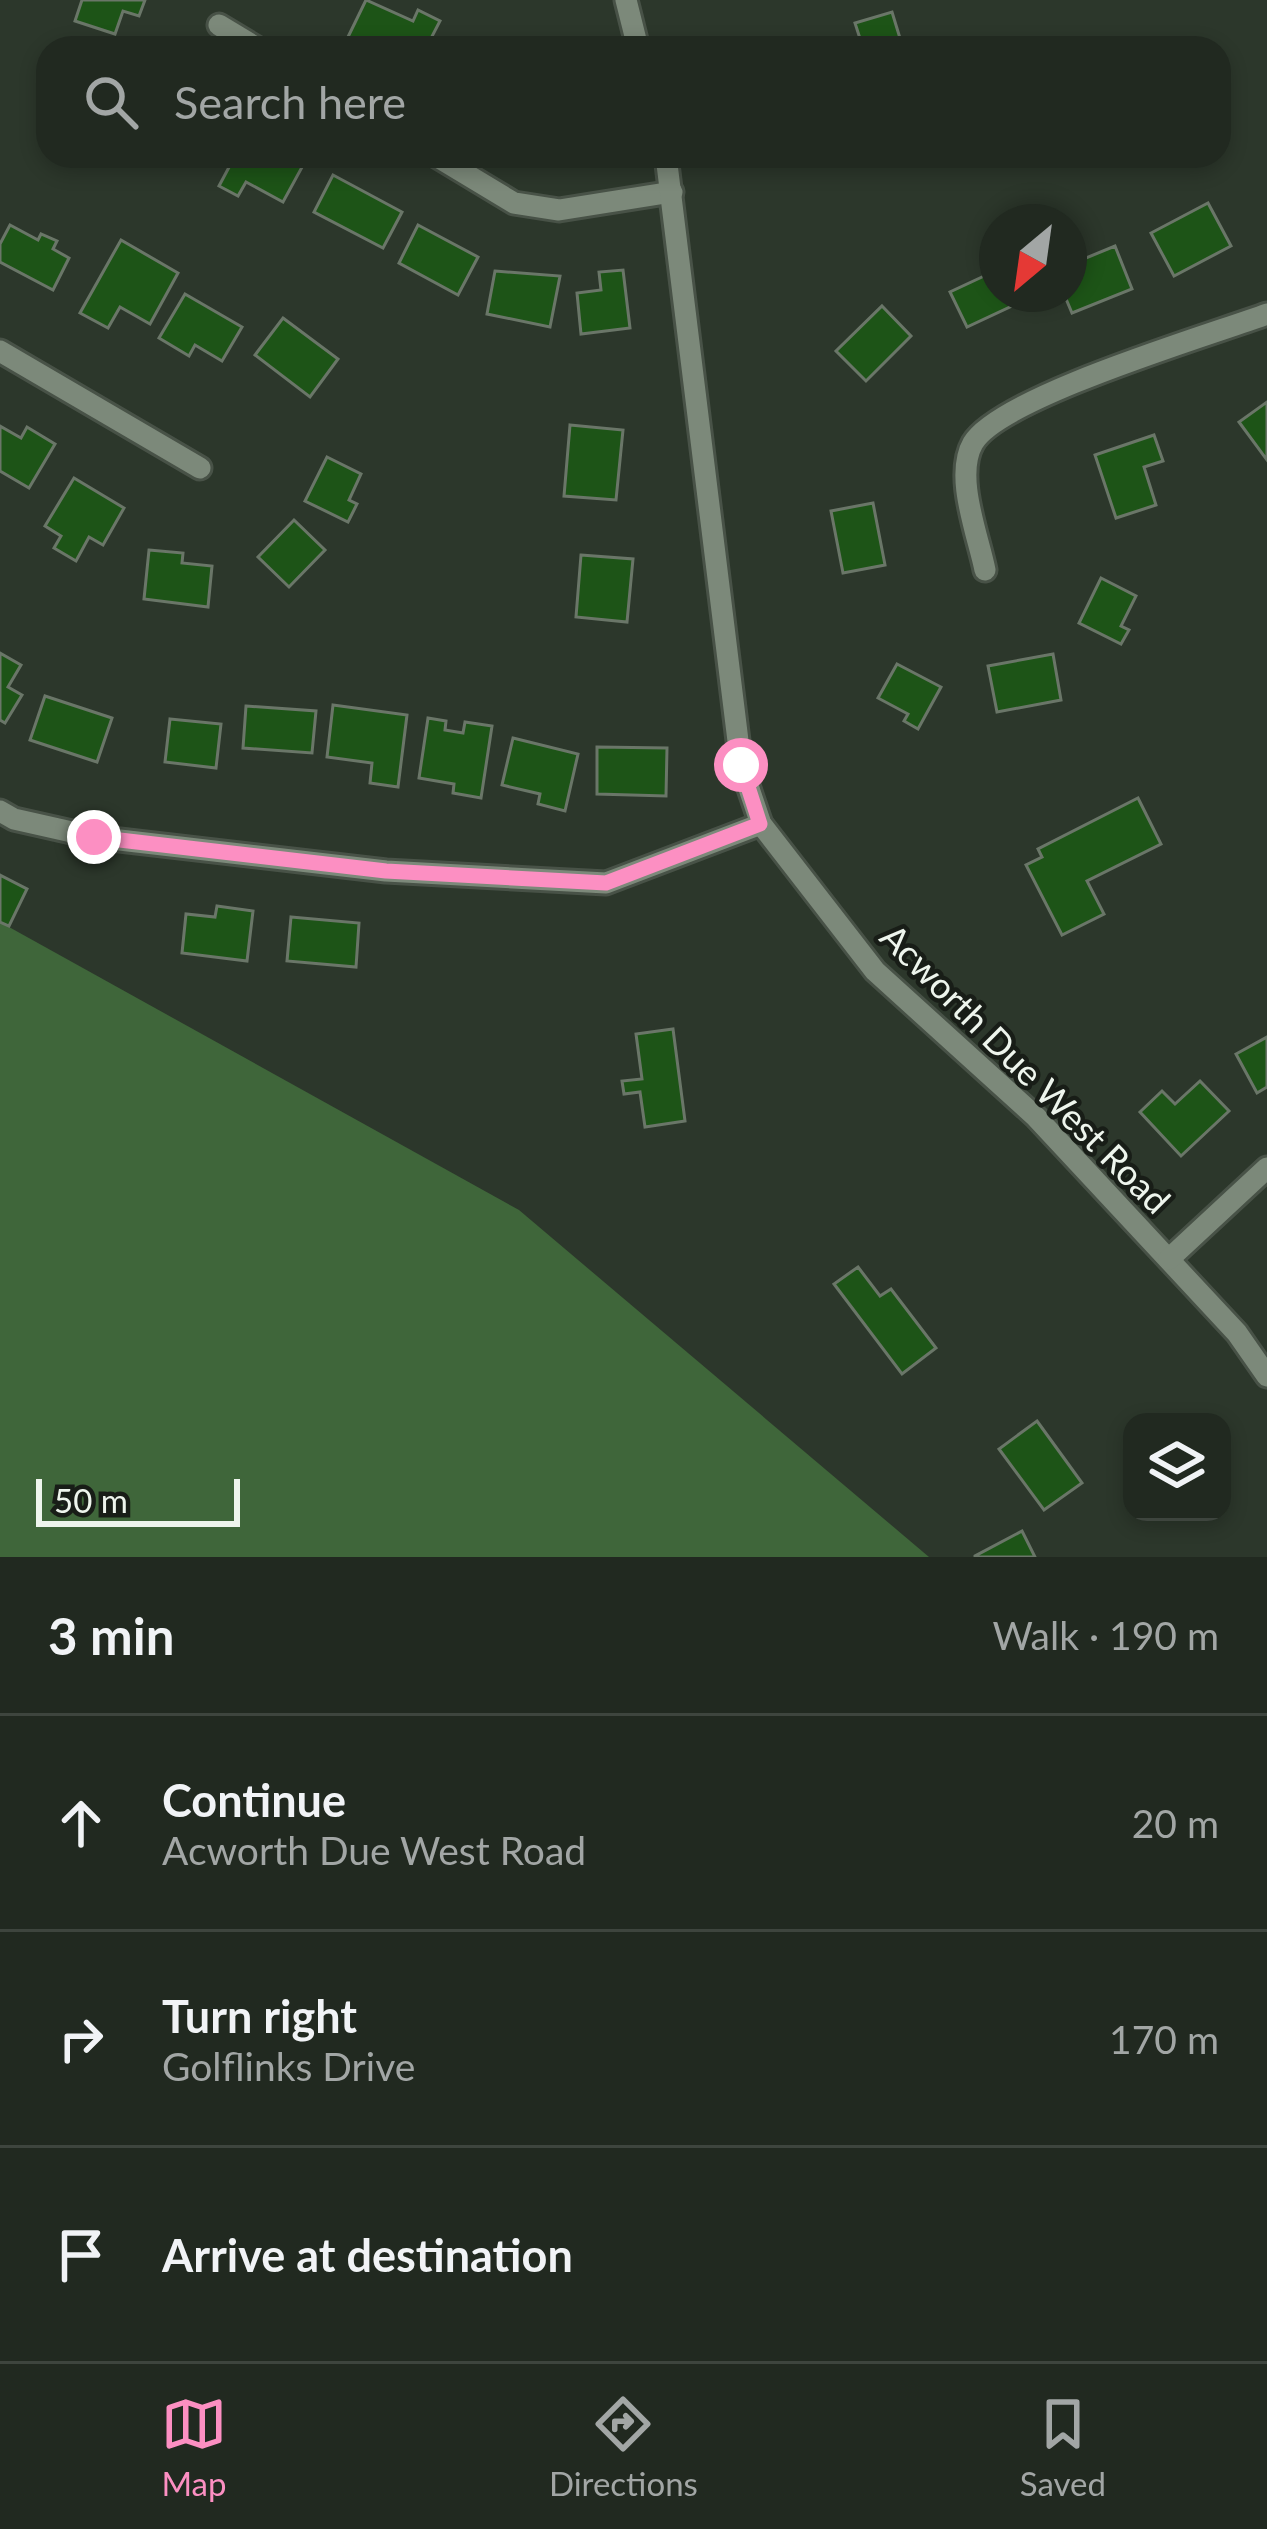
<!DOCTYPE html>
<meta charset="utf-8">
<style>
:root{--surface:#212920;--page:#2d352d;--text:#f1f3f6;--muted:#a2a6a5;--line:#3e453e;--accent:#fc8fc2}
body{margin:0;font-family:Lato,sans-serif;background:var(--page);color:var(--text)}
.controls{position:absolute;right:36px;bottom:36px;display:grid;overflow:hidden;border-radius:24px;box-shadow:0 6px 18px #0003}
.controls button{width:108px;height:108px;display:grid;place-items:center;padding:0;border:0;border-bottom:3px solid var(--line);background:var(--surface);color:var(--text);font:60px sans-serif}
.compass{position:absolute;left:979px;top:204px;width:108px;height:108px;border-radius:50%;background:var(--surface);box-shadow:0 6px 18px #0003;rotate:209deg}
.scale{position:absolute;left:36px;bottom:30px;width:204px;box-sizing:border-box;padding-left:12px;border:6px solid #eef5ed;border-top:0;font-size:33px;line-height:42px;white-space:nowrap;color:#eef5ed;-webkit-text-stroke:9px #181d17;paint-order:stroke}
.stop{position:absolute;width:36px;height:36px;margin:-27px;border:9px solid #fc8fc2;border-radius:50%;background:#fff}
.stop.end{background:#fc8fc2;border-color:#fff;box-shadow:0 3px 12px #0008}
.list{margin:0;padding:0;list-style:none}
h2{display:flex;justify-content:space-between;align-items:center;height:156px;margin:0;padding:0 48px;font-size:51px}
h2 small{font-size:39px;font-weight:400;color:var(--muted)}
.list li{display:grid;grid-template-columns:78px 1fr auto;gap:36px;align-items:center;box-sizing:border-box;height:216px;padding:0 48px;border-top:3px solid var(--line)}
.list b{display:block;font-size:45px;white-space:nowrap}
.list p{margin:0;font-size:39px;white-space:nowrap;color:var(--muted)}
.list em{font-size:39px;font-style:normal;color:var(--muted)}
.icon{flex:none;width:66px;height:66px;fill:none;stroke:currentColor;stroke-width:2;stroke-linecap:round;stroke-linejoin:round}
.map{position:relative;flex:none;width:1267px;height:1557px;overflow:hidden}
.search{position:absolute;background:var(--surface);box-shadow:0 6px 18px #0003;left:36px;right:36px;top:36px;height:132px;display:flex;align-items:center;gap:30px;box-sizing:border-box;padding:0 42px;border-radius:36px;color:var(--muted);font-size:45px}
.sheet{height:804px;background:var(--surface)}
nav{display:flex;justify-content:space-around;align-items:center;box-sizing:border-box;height:168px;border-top:3px solid var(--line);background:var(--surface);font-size:33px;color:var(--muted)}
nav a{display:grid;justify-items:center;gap:6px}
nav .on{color:var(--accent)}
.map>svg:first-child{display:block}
</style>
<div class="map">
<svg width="1267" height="1557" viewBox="0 0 1267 1557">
<rect width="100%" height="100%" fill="#2c372b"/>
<path fill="#3f663a" d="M 0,922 L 519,1210 L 929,1557 L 0,1557 Z"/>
<g fill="#1d5417" stroke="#6a7668" stroke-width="3">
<path d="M 82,0 L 145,0 L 139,16 L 123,11 L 115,34 L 75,21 Z"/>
<path d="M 366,0 L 413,21 L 418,10 L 440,21 L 426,48 L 363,48 L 347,39 Z"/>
<path d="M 892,12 L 903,48 L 863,48 L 855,23 Z"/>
<path d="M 235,156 L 304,156 L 307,158 L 283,202 L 246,182 L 238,196 L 219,186 Z"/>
<path d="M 333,175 L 402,212 L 383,248 L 314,212 Z"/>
<path d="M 1208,203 L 1231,246 L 1174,276 L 1151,233 Z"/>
<path d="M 10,225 L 38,240 L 41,234 L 57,241 L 53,249 L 69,258 L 53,290 L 0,262 L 0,244 Z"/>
<path d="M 418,225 L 478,257 L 458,295 L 399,263 Z"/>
<path d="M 121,240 L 178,273 L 150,324 L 120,307 L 108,328 L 80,313 Z"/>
<path d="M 1115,246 L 1132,289 L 1072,313 L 1064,294 L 1069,294 L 1069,265 Z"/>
<path d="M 623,270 L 630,328 L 581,334 L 577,293 L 601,290 L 599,272 Z"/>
<path d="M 997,270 L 997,294 L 1008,294 L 1014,305 L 967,327 L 950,292 Z"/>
<path d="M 495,271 L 560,276 L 550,327 L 487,314 Z"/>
<path d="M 185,294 L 242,327 L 222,361 L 195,345 L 189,356 L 159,338 Z"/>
<path d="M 882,306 L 911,336 L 866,381 L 836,351 Z"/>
<path d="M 283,318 L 338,359 L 310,397 L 255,355 Z"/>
<path d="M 1267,402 L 1267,460 L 1239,422 Z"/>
<path d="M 570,425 L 623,430 L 616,500 L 564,496 Z"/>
<path d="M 0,426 L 21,438 L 27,427 L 55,444 L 29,488 L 0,471 Z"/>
<path d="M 1154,435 L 1163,461 L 1144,467 L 1156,505 L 1116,518 L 1095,455 Z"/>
<path d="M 327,457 L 361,474 L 349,500 L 357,504 L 348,522 L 305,501 Z"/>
<path d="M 74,478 L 124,508 L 103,545 L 89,537 L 76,561 L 54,548 L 61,536 L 45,526 Z"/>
<path d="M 873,503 L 885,565 L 843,573 L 831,511 Z"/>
<path d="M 294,520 L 325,550 L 289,587 L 258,557 Z"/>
<path d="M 149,550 L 183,553 L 182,563 L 212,566 L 208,607 L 144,599 Z"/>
<path d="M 581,555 L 633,559 L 627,622 L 576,617 Z"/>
<path d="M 1101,578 L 1136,596 L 1121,626 L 1129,630 L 1121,644 L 1079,623 Z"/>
<path d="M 0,653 L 21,665 L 8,687 L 22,695 L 5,723 L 0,720 Z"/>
<path d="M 1053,654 L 1061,700 L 997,712 L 988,666 Z"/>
<path d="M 897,664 L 941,687 L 918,729 L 904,721 L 908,714 L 878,698 Z"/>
<path d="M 45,696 L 112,718 L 97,762 L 30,740 Z"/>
<path d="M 333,705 L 407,715 L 398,787 L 370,783 L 372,763 L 327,757 Z"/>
<path d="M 246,706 L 316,711 L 312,753 L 243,748 Z"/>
<path d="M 428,718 L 446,721 L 445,730 L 463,733 L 465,722 L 492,726 L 481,798 L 453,793 L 454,784 L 419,778 Z"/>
<path d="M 170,719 L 221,724 L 216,768 L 165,762 Z"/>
<path d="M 513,738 L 578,754 L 565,811 L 538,804 L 540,794 L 502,785 Z"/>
<path d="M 597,747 L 667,748 L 666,796 L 597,794 Z"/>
<path d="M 1138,798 L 1161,844 L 1087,881 L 1104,914 L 1062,935 L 1026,865 L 1042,857 L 1038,849 Z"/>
<path d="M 0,875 L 27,889 L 9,926 L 0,922 Z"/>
<path d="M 217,906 L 253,911 L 247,961 L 182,953 L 186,914 L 215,917 Z"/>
<path d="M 291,917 L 359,923 L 356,967 L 287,961 Z"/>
<path d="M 673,1029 L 685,1121 L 645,1127 L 640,1092 L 624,1094 L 622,1081 L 642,1079 L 636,1034 Z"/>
<path d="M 1267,1037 L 1267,1087 L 1257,1093 L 1236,1054 Z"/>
<path d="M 1200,1081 L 1229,1111 L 1181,1156 L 1140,1112 L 1162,1091 L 1175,1104 Z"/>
<path d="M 858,1267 L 880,1296 L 891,1289 L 936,1348 L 902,1374 L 834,1284 Z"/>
<path d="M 1037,1421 L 1082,1483 L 1044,1510 L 999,1449 Z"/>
<path d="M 1022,1531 L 1035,1557 L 975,1557 L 975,1556 Z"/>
</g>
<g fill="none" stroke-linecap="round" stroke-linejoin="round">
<g stroke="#485247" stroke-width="27">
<g id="minor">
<path d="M 626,0 L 638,48"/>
<path d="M 219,25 L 257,48"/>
<path d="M 436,156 L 514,203 L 559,210 L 672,192"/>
<path d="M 666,156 L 741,765 L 761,824 L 875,971 L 1036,1117 L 1237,1333 L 1267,1376"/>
<path d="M 0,351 L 200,468"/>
<path d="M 985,570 C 978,535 954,476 973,443 C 1000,397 1210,335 1267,314"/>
<path d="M 0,811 L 14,819 L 94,837 L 386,871 L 606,883 L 761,824"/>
<path d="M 1169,1259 L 1267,1168"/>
</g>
</g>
<use href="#minor" stroke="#7c897a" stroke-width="21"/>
</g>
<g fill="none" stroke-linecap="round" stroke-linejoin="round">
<path stroke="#fc8fc2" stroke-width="15" d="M 94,837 L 386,871 L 606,883 L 760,824 L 741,765"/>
</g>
<g text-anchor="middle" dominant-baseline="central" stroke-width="9" stroke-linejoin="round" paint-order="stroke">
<g font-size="36" fill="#eef5ed" stroke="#181d17">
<text transform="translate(1026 1068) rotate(45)">Acworth Due West Road</text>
</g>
</g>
</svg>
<div class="controls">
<button><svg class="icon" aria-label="layers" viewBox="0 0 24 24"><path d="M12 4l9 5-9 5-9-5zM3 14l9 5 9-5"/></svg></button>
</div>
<svg class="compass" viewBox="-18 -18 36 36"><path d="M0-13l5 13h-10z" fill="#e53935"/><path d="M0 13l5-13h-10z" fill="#a2a6a5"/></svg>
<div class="scale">50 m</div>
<div class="stop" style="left:741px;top:765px"></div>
<div class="stop end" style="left:94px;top:837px"></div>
<div class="search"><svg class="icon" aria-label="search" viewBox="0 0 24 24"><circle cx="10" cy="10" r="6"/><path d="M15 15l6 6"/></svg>Search here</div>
</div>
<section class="sheet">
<h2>3 min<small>Walk · 190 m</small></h2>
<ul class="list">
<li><svg class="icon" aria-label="ahead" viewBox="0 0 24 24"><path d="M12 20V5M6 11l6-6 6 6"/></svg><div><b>Continue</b><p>Acworth Due West Road</p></div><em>20 m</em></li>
<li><svg class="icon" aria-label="right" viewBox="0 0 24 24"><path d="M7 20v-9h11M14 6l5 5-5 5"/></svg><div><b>Turn right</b><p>Golflinks Drive</p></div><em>170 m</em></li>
<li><svg class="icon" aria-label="arrive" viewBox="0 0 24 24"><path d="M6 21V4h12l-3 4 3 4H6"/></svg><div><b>Arrive at destination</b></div></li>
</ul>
</section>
<nav>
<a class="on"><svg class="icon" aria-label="map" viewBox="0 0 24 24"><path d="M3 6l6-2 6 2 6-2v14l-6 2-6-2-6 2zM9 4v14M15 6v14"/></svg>Map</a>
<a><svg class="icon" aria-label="directions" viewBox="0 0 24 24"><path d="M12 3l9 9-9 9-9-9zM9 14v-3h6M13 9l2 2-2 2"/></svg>Directions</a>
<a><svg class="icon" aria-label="saved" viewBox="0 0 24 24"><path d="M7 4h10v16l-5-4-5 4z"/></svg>Saved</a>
</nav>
